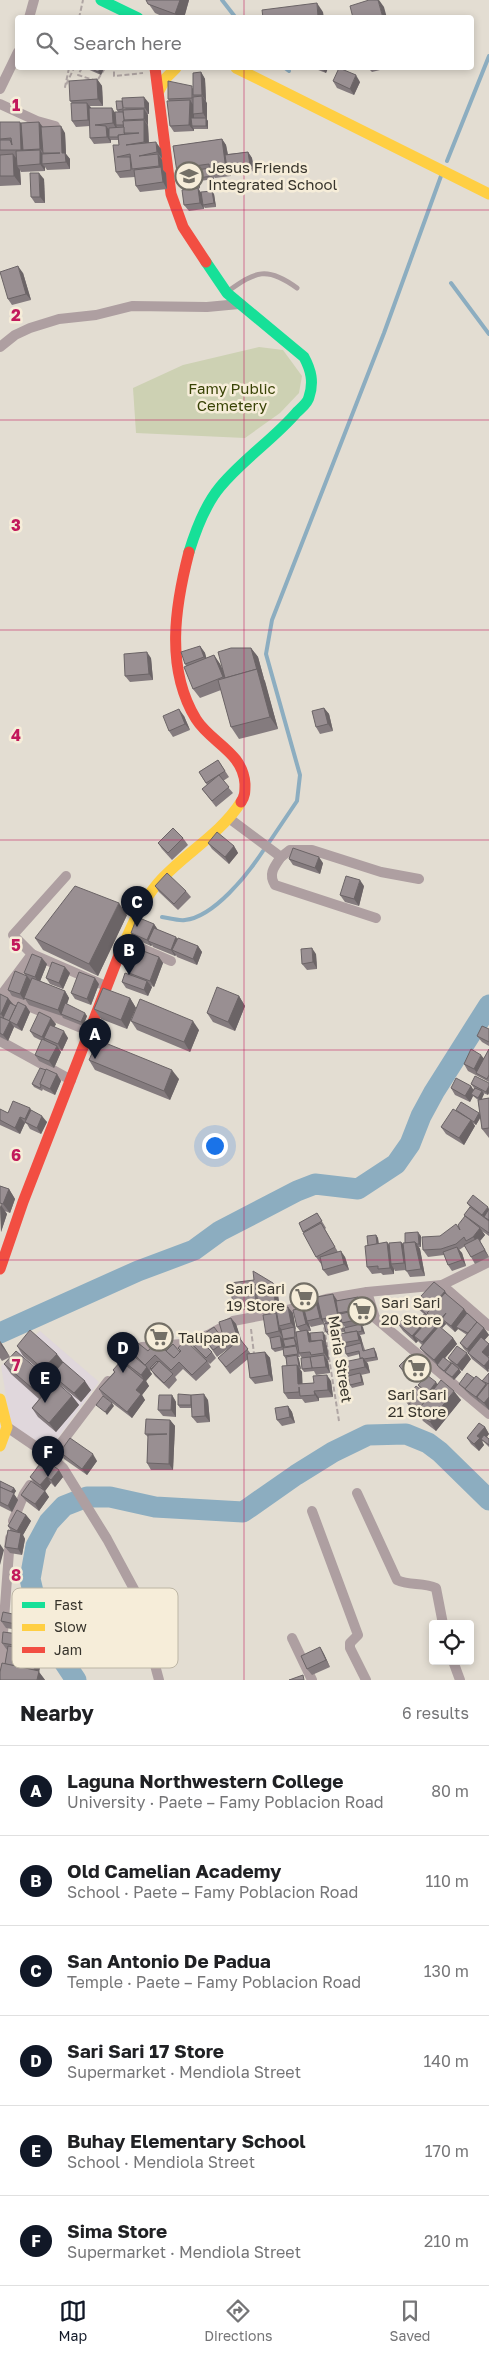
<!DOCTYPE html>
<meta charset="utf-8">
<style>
:root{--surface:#fff;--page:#f6f6f6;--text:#202124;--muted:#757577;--line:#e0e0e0;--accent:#111827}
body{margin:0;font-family:"Golos Text",sans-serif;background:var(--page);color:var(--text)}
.controls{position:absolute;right:15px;bottom:15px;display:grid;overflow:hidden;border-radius:5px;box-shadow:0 2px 8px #0003}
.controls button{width:45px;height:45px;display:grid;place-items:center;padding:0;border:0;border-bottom:1px solid var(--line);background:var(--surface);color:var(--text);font:25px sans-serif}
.you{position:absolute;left:214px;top:1145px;width:18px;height:18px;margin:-12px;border:4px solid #fff;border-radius:50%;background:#1a73e8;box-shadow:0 0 0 8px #1a73e833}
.badge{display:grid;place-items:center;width:32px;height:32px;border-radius:50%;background:var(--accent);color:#fff;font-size:16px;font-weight:700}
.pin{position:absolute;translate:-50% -41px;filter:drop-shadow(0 1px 2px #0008)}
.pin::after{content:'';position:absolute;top:26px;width:18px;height:15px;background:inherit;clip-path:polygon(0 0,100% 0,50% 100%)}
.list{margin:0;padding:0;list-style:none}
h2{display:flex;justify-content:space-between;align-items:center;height:65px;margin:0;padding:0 20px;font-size:21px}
h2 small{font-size:16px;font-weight:400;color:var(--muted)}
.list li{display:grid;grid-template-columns:32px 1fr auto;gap:15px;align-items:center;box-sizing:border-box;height:90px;padding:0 20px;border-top:1px solid var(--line)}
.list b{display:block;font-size:19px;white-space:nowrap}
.list p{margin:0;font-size:16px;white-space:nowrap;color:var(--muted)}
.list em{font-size:16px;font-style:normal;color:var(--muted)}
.icon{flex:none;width:28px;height:28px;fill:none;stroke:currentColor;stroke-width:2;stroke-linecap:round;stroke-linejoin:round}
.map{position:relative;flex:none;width:489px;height:1680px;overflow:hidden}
.search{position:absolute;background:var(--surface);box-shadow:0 2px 8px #0003;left:15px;right:15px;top:15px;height:55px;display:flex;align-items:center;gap:12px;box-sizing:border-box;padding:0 18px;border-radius:5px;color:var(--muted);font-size:19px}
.sheet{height:605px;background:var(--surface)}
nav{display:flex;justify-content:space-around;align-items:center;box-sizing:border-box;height:70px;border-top:1px solid var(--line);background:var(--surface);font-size:14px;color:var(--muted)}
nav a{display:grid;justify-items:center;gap:2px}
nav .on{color:var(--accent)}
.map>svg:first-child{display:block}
</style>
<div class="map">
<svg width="489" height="1680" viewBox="0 0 489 1680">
<rect width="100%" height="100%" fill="#e3ddd2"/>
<path fill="#e0d7dc" d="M 40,1331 L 99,1382 L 50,1449 L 11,1425 L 1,1366 Z"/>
<path fill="#cdd1b3" d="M 259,347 L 283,350 L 302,376 L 299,393 L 280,413 L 245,438 L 136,433 L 133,388 L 183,365 Z"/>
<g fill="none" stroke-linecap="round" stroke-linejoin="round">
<g stroke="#8cadc0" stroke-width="4">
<path d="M 222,0 L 236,18"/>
<path d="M 285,68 L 289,71"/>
<path d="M 447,161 L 489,56"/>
<path d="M 451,283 L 489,334"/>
<path d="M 268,844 L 297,801 L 300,775 L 266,654 L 272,620 L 384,333 L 441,176"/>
<path d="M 162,917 C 169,918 178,921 185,920 C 214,917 248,874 263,851"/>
</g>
<g stroke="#8cadc0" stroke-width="21">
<path d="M 0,1333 L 138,1271 L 194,1250 L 220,1231 L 297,1191 L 315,1184 L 358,1189 L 396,1164 L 410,1144 L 421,1116 L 434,1092 L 489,1005"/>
<path d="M 76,1680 L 56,1650 L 36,1604 L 30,1579 L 36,1546 L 49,1522 L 64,1506 L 87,1497 L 110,1497 L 155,1507 L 243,1512 L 296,1475 L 333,1452 L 368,1435 L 406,1434 L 428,1443 L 440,1452 L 489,1500"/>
</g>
<g stroke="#afa5a3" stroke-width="2" stroke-dasharray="5 2.5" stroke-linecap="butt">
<path d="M 79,18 L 83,0"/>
<path d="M 69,68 L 65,87 L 74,68"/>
<path d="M 82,68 L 78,75 L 97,81 L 105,68"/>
<path d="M 118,68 L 114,68 L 114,76 L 143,73"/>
<path d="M 323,1320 L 339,1421"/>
<path d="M 251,1329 L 254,1354"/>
</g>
<path stroke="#ae9fa1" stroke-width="5" d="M 227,292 C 256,271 267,266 297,288"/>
<g stroke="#ae9fa1" stroke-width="10">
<path d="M 29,18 L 34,0"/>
<path d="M 0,89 L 18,52"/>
<path d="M 0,104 L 37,121 L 55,126"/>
<path d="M 0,347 L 15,335 L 30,328 L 59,319 L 96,315 L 132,306 L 207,307 L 239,304"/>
<path d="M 230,819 L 281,857 L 290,850 L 312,850 L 381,872 L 419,879"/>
<path d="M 281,857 C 274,867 268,874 275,885 L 376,918"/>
<path d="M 125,941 L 171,961"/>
<path d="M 32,954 L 106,986"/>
<path d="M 1,995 L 89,1031"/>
<path d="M 0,997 L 32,954 L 13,935 L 66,876"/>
<path d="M 0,1041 L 71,1080"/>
<path d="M 442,1285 L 489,1326"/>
<path d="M 367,1292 L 375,1318 L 489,1414"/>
<path d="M 122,1364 L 127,1357 L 142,1347 L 182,1344 L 208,1335 L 233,1321 L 280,1312 L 326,1299 L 367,1292 L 442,1285 L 489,1262"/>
<path d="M 7,1427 L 51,1457 L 63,1468 L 107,1539 L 135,1591 L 159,1680"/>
<path d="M 40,1471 L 108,1381"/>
<path d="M 357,1493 L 397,1580 C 409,1586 423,1582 436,1588 L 443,1624"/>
<path d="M 312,1511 L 358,1635 L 350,1643 L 350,1648 L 366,1680"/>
<path d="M 13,1521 L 24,1494 L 30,1485"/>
<path d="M 292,1638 L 312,1680"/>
<path d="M 453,1661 L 460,1680"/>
<path d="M 0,1674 L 10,1538"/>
</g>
<g stroke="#16e098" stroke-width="11">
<path d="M 101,0 L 138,18"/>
<path d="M 189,552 C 196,529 205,505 220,487 C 243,459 274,439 297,412 C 301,408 308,403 309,397 C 314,382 311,370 304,357 L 227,293 L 206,262"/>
</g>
<g stroke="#ffcf43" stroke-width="11">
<path d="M 236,68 L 489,194"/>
<path d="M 159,91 L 166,78 L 176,68"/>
<path d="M 119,955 C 130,930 140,904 158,883 C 183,854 219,836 241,802"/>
<path d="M 0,1399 L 7,1427 L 0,1446"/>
</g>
<g stroke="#f24e42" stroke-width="11">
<path d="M 155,68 L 171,194 L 183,227 L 206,262"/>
<path d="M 189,552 C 175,606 165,668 196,719 C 211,743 243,752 245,784 C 245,792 245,796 241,802"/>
<path d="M 0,1269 L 23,1202 L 119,955"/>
</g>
</g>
<g fill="#847b7e">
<path d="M 146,0 L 189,0 L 184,18 L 166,18 L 155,13 Z"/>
<path d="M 85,68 L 104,68 L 101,75 Z"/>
<path d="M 313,68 L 328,68 L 326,73 Z"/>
<path d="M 368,68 L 388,68 L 372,72 Z"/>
<path d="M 201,72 L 205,79 L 207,120 L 208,121 L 208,129 L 194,129 L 194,131 L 174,132 L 170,126 L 169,101 L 168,99 L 193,88 Z"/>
<path d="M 97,79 L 102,86 L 103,106 L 90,106 L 91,108 L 115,113 L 118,112 L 117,110 L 149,103 L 149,114 L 147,114 L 148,115 L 148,125 L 149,143 L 161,149 L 162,158 L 161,158 L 162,160 L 163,170 L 166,173 L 167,189 L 140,192 L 136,186 L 135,177 L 120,178 L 116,172 L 119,145 L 118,140 L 111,140 L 111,143 L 94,144 L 90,138 L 90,126 L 76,127 L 72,121 L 72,103 L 70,101 Z"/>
<path d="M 333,81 L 360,82 L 354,95 L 337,88 Z"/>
<path d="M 0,122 L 21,123 L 39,122 L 43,127 L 65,133 L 66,154 L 70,159 L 70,169 L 47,170 L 45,167 L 45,171 L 21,172 L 20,170 L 21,185 L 0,186 Z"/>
<path d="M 222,139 L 226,145 L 228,154 L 248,152 L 252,158 L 254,171 L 232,174 L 230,172 L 231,176 L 215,178 L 214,177 L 214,179 L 200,181 L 199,180 L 200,188 L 198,189 L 201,193 L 214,194 L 216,207 L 205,208 L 204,207 L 204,209 L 189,211 L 184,205 L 183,190 L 179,185 L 173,146 Z"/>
<path d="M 44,179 L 45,203 L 35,203 L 31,197 Z"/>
<path d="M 23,273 L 31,300 L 12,305 L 8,299 Z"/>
<path d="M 200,646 L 205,653 L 206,658 L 214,655 L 220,664 L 224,672 L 251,648 L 258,657 L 278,729 L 239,739 L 231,727 L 221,690 L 200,698 L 193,689 L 186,666 L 185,664 Z"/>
<path d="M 151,658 L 153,680 L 130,682 L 125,676 Z"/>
<path d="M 324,708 L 329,714 L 333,731 L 320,734 L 316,727 Z"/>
<path d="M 184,716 L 190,730 L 173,737 L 169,731 Z"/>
<path d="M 218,760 L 229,777 L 223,781 L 233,793 L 216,807 L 202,789 L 207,785 L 199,772 Z"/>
<path d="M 183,838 L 188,845 L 172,860 L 162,849 L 158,843 Z"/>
<path d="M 208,843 L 234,846 L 238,853 L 229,864 L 212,849 Z"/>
<path d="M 289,859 L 323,863 L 320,874 L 293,865 Z"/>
<path d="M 155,886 L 186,891 L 191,897 L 178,910 L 159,892 Z"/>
<path d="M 364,886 L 359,906 L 345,902 L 340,895 Z"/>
<path d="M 127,915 L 98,976 L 43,950 L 35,938 Z"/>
<path d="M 154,924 L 158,930 L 176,937 L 177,939 L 198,946 L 202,952 L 197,965 L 177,957 L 176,955 L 175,956 L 153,947 L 152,945 L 151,946 L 135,939 L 131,933 Z"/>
<path d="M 316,954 L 317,969 L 307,970 L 302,964 Z"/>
<path d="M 159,957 L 163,963 L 154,987 L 150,985 L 152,987 L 148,996 L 126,988 L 122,982 L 130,974 L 129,973 Z"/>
<path d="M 47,964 L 40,981 L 65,991 L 69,998 L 67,1004 L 87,1016 L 83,1026 L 63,1018 L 62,1016 L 29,1005 L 25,999 L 24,1000 L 12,996 L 8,990 L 25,975 L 24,973 Z"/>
<path d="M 70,973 L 63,989 L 50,984 L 46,978 Z"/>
<path d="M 99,984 L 91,1005 L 75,999 L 71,993 Z"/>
<path d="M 0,994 L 8,998 L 12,1004 L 16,1006 L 26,1006 L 30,1012 L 22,1031 L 14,1027 L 8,1041 L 0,1037 Z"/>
<path d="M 239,996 L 245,1006 L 235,1031 L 213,1022 L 207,1013 Z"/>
<path d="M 130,998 L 136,1008 L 127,1029 L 101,1019 L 94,1009 Z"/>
<path d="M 131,1021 L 199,1030 L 190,1052 L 137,1030 Z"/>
<path d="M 56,1024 L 54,1027 L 68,1038 L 62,1051 L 59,1049 L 61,1052 L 54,1068 L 39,1061 L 35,1055 L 42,1041 L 34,1037 L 30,1031 Z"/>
<path d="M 489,1029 L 489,1046 L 482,1042 L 477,1036 Z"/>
<path d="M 489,1049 L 489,1082 L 468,1071 L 464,1064 L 484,1058 Z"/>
<path d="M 89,1060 L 179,1079 L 170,1100 L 95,1070 Z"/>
<path d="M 46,1070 L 57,1074 L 61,1081 L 55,1095 L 44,1090 L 43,1089 L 42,1091 L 34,1087 L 32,1084 Z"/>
<path d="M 489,1083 L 489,1093 L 488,1095 L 483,1093 L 484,1094 L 481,1099 L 489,1098 L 489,1138 L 482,1129 L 481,1117 L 476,1125 L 473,1123 L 475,1126 L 464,1145 L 446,1134 L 441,1127 L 456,1111 L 479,1113 L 480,1115 L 478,1100 L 473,1096 L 470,1102 L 455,1095 L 451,1088 L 471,1086 L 473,1090 L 474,1088 L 471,1084 Z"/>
<path d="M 30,1108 L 31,1111 L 47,1122 L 41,1134 L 30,1129 L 27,1124 L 25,1123 L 20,1134 L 0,1125 L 0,1109 L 8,1113 Z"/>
<path d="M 0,1186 L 9,1189 L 15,1199 L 10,1213 L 5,1211 L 7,1214 L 1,1232 Z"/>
<path d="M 467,1203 L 489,1209 L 489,1236 L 482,1231 L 485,1235 L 480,1241 L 489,1257 L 475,1264 L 471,1257 L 465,1246 L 459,1250 L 462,1253 L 466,1266 L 452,1271 L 448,1265 L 444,1255 L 428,1257 L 423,1250 L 440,1236 L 459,1228 L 466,1217 L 464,1215 L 470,1207 Z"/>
<path d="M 317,1213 L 326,1228 L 325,1229 L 338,1252 L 345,1257 L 349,1270 L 328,1276 L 323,1270 L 321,1263 L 321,1264 L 316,1257 L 299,1223 Z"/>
<path d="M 376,1235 L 378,1238 L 379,1244 L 387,1242 L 389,1245 L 401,1242 L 403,1244 L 421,1236 L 421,1247 L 419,1247 L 420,1249 L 425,1276 L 410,1277 L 406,1270 L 395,1271 L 394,1269 L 394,1274 L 383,1275 L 381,1273 L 372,1274 L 367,1267 L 368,1246 Z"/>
<path d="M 277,1289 L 280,1308 L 262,1310 L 260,1308 L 237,1311 L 233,1305 Z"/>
<path d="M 421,1296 L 448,1296 L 464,1309 L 467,1313 L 484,1328 L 489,1335 L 484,1340 L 489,1344 L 489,1356 L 488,1357 L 489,1358 L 488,1372 L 472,1359 L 468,1353 L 464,1349 L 460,1343 L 467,1335 L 458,1329 L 455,1332 L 446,1324 L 442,1328 L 431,1319 L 439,1327 L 453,1338 L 457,1344 L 445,1358 L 451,1364 L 452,1364 L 448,1358 L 471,1359 L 462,1371 L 459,1369 L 461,1372 L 454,1380 L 439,1368 L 437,1365 L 425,1354 L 420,1348 L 422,1345 L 418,1341 L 416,1343 L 403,1331 L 398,1324 L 418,1322 L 430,1319 L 417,1308 L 415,1304 L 425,1302 Z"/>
<path d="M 358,1297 L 363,1303 L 365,1315 L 362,1316 L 364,1326 L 362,1326 L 365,1334 L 360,1335 L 365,1350 L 376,1352 L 378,1360 L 367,1362 L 368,1364 L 370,1373 L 361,1375 L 364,1385 L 352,1388 L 350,1385 L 349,1375 L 346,1371 L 360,1358 L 360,1354 L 348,1357 L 346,1354 L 345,1347 L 342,1343 L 345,1333 L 345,1327 L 343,1325 L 344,1332 L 328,1335 L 326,1332 L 325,1323 L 323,1320 L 324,1324 L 311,1327 L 309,1324 L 311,1331 L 308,1331 L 311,1335 L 325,1335 L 329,1360 L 327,1360 L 328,1361 L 330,1373 L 316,1375 L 314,1371 L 304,1372 L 302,1369 L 302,1358 L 299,1354 L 300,1357 L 298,1357 L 301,1369 L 300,1369 L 302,1372 L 302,1384 L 331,1381 L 333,1397 L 319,1398 L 319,1401 L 305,1403 L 302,1399 L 288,1399 L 284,1393 L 287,1366 L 286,1359 L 284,1356 L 283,1350 L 275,1352 L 272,1349 L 271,1340 L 266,1334 L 277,1315 L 293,1313 L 296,1332 L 300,1331 L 297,1327 L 302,1308 L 304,1311 L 315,1298 L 319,1304 Z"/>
<path d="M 231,1318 L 236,1324 L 241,1341 L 251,1354 L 265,1352 L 270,1358 L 273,1381 L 255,1384 L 250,1378 L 248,1359 L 230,1374 L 218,1358 L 229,1348 L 217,1357 L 202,1335 L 214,1327 L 225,1343 Z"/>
<path d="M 188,1340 L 212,1352 L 216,1358 L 210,1364 L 208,1362 L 211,1367 L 196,1381 L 183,1369 L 175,1377 L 174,1375 L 177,1380 L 169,1389 L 155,1376 L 151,1370 L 150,1371 L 152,1374 L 146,1381 L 149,1386 L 142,1395 L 145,1400 L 132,1418 L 103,1396 L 99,1389 L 114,1372 L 113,1370 L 126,1365 L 123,1361 L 134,1357 L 130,1350 L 148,1351 L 168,1353 L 180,1352 L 178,1348 L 204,1358 L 193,1347 Z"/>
<path d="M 0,1341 L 10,1357 L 2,1361 L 0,1358 Z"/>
<path d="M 17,1346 L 64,1363 L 91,1390 L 81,1402 L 59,1384 L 53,1375 L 50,1379 L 23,1356 Z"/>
<path d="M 4,1364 L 51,1381 L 52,1383 L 72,1396 L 79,1405 L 56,1432 L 38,1417 L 32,1408 L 39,1399 L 11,1374 Z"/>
<path d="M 419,1364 L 423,1371 L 412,1381 L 403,1372 L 399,1366 Z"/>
<path d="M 489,1373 L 489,1410 L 470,1395 L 459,1384 L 474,1378 L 482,1381 Z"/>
<path d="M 418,1385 L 438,1385 L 461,1400 L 436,1431 L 423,1421 L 417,1412 L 409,1406 L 405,1400 L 421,1390 Z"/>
<path d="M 172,1395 L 176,1402 L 176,1417 L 163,1416 L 158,1410 Z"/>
<path d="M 191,1395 L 208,1400 L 210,1422 L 197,1423 L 192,1417 L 192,1408 L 180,1408 L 178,1405 Z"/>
<path d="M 288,1406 L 292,1412 L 295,1423 L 282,1426 L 277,1420 Z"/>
<path d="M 170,1420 L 175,1426 L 173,1470 L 151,1470 L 147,1463 L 148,1437 L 145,1434 Z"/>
<path d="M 485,1427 L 489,1434 L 487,1437 L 489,1439 L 489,1447 L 483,1441 L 482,1442 L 484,1445 L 479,1451 L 471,1444 L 467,1438 Z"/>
<path d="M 60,1452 L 97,1461 L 87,1475 L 64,1459 Z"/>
<path d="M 59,1470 L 63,1477 L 55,1487 L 51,1483 L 45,1491 L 49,1497 L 39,1511 L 26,1501 L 21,1495 L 34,1483 L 30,1477 Z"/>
<path d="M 0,1481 L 14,1488 L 16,1491 L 14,1494 L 18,1500 L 12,1512 L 0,1506 Z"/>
<path d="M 26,1515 L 31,1521 L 23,1535 L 25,1539 L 22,1555 L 10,1553 L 5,1547 L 11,1531 L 8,1526 Z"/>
<path d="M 27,1617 L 32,1623 L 30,1632 L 6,1628 L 1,1621 Z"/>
<path d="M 32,1641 L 31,1650 L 38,1651 L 42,1657 L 39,1672 L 45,1680 L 0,1680 L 5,1664 L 7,1650 L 2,1643 Z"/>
<path d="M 320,1647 L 324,1654 L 330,1667 L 312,1675 L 307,1669 Z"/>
</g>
<g fill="#6b6466">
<path d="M 180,0 L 189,0 L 184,18 L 178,18 L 175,14 Z"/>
<path d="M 378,0 L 379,0 L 384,7 L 387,18 L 383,18 Z"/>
<path d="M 317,3 L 323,12 L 324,18 L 318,18 Z"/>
<path d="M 101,68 L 104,68 L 101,75 L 98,72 Z"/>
<path d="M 324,68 L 328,68 L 326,73 L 323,70 Z"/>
<path d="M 201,72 L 205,79 L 206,101 L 202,95 Z"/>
<path d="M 356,75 L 360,82 L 354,95 L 350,89 Z"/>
<path d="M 97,79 L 102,86 L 103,106 L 98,99 Z"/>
<path d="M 202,96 L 207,103 L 207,120 L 203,113 Z"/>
<path d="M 144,97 L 149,103 L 149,114 L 145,108 Z"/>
<path d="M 190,100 L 194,106 L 194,126 L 192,126 L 194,129 L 194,131 L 189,125 Z"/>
<path d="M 87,103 L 92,109 L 93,126 L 88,120 Z"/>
<path d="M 112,108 L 116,114 L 116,125 L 117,127 L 117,130 L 113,123 Z"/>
<path d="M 144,109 L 148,115 L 148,125 L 144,119 Z"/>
<path d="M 206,118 L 208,121 L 208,129 L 206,126 Z"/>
<path d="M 144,120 L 148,126 L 149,149 L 144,142 Z"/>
<path d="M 20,122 L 24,128 L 23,150 L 26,154 L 26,156 L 21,150 Z"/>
<path d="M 39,122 L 44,129 L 44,153 L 40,149 Z"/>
<path d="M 61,126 L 65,133 L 66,154 L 70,159 L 70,169 L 66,162 L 62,153 Z"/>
<path d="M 106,126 L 111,132 L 109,137 L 111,140 L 111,143 L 107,137 Z"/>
<path d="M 222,139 L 226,145 L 230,168 L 227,168 L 230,172 L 231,176 L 226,170 Z"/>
<path d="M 156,142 L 161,149 L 162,158 L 157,152 Z"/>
<path d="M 40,150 L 44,156 L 42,164 L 45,167 L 45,171 L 40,164 Z"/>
<path d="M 248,152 L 252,158 L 254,171 L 250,165 Z"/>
<path d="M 13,154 L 20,163 L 17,166 L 20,170 L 21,185 L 14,176 Z"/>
<path d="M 158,154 L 162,160 L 163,170 L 166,173 L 167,189 L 163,182 L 161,170 L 159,166 Z"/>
<path d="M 194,166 L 198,173 L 198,178 L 199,180 L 200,188 L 196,182 Z"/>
<path d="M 39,173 L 44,179 L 45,203 L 40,197 Z"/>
<path d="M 198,188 L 202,194 L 203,205 L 204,209 L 200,203 Z"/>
<path d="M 212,191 L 214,194 L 216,207 L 214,203 Z"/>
<path d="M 18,266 L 23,273 L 31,300 L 26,294 Z"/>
<path d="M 200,646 L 205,653 L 208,664 L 204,657 Z"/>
<path d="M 251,648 L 258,657 L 264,679 L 257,670 Z"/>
<path d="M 147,652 L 151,658 L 153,680 L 149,674 Z"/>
<path d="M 214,655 L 220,664 L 230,686 L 223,677 Z"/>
<path d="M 257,669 L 265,681 L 278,729 L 270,717 Z"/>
<path d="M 324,708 L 329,714 L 333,731 L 328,724 Z"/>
<path d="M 179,709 L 184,716 L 190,730 L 185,724 Z"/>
<path d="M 234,846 L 238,853 L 229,864 L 225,857 Z"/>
<path d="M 319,857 L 323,863 L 320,874 L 315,868 Z"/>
<path d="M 360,880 L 364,886 L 359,906 L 354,899 Z"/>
<path d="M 119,903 L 127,915 L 98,976 L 89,964 Z"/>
<path d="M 154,924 L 158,930 L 148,941 L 152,945 L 151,946 L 147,940 Z"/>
<path d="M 176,937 L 180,944 L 172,950 L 176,955 L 175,956 L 171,950 Z"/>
<path d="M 198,946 L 202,952 L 197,965 L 193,959 Z"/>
<path d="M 312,948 L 316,954 L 317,969 L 313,962 Z"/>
<path d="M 159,957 L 163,963 L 154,987 L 150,981 Z"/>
<path d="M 42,958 L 47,964 L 39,984 L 35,977 Z"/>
<path d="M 65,967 L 70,973 L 63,989 L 59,983 Z"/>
<path d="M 27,976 L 32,982 L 24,1000 L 20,994 Z"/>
<path d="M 95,978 L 99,984 L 91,1005 L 87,999 Z"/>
<path d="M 147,981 L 152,987 L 148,996 L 144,990 Z"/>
<path d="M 65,991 L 69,998 L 63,1015 L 61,1015 L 58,1010 Z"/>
<path d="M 239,996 L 245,1006 L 235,1031 L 228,1022 Z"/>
<path d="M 8,998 L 13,1004 L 5,1020 L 1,1014 Z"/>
<path d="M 130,998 L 136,1008 L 127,1029 L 121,1020 Z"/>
<path d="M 26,1006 L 30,1012 L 22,1031 L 17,1025 Z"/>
<path d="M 85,1013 L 87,1016 L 83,1026 L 81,1022 Z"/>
<path d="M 51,1018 L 56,1024 L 48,1040 L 44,1038 L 47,1043 L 42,1037 Z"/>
<path d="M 10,1021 L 14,1027 L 8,1041 L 3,1035 Z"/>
<path d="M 193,1021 L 199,1030 L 190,1052 L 184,1042 Z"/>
<path d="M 64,1031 L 68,1038 L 62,1051 L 58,1044 Z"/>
<path d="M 57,1046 L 61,1052 L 54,1068 L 49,1061 Z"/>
<path d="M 481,1055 L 486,1061 L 477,1073 L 474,1069 Z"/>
<path d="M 172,1070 L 179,1079 L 170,1100 L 164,1091 Z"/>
<path d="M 57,1074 L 61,1081 L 55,1095 L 50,1089 Z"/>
<path d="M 471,1086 L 475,1092 L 471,1094 L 473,1096 L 470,1102 L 465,1096 Z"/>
<path d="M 489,1086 L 489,1093 L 488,1095 L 486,1092 Z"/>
<path d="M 482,1091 L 484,1094 L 481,1101 L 478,1098 Z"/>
<path d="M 30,1108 L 34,1115 L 28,1123 L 25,1119 Z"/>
<path d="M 479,1113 L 481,1116 L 476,1125 L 474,1122 Z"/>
<path d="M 42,1116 L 47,1122 L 41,1134 L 37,1128 Z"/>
<path d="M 20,1117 L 25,1123 L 20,1134 L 15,1128 Z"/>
<path d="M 471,1120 L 475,1126 L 464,1145 L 459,1138 Z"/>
<path d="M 9,1189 L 15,1199 L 10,1213 L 3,1204 Z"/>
<path d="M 1,1205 L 7,1214 L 1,1232 L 0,1207 Z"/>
<path d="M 488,1207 L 489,1209 L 484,1217 L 486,1221 L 482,1215 Z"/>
<path d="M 480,1228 L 485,1235 L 480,1241 L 489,1257 L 473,1237 Z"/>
<path d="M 418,1232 L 421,1236 L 421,1247 L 419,1244 Z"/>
<path d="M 376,1235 L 378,1238 L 379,1251 L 377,1248 Z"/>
<path d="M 387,1242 L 392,1249 L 391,1264 L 394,1269 L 394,1274 L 390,1268 Z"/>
<path d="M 401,1242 L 406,1248 L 408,1269 L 404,1263 Z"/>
<path d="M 415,1242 L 420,1249 L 425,1276 L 421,1269 Z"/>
<path d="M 457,1247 L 462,1253 L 466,1266 L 462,1260 Z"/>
<path d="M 341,1251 L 345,1257 L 349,1270 L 344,1264 Z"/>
<path d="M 273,1283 L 277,1289 L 280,1308 L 275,1301 Z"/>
<path d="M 445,1291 L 449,1298 L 436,1312 L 432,1306 Z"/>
<path d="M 333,1294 L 337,1300 L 340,1313 L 338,1313 L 341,1317 L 342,1322 L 338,1316 Z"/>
<path d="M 358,1297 L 363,1303 L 365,1315 L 361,1309 Z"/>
<path d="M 315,1298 L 319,1304 L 324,1324 L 320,1318 Z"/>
<path d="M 288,1307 L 293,1313 L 296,1330 L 291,1323 Z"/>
<path d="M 302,1308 L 307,1314 L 307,1321 L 309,1324 L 311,1331 L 306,1324 Z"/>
<path d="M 464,1309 L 469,1316 L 456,1327 L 458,1329 L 455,1332 L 451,1326 Z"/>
<path d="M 358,1310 L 363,1317 L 364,1326 L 360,1319 Z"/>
<path d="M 276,1313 L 280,1319 L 279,1326 L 282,1330 L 283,1338 L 279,1331 Z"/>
<path d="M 446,1313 L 442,1319 L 446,1324 L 442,1328 L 438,1322 Z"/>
<path d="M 231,1318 L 236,1324 L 243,1345 L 238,1339 Z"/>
<path d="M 340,1320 L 343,1324 L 344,1332 L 342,1328 Z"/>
<path d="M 361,1324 L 363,1327 L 365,1334 L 362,1331 Z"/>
<path d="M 422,1325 L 426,1332 L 414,1336 L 418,1341 L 416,1343 L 412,1336 Z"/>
<path d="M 437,1325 L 442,1331 L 426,1348 L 422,1342 Z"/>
<path d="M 484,1328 L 489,1335 L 472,1355 L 467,1349 Z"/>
<path d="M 307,1330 L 312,1336 L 313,1343 L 309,1342 Z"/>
<path d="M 357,1331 L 361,1337 L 363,1346 L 359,1340 Z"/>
<path d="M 323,1332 L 325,1335 L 326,1345 L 324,1342 Z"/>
<path d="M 280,1336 L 283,1339 L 285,1350 L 282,1347 Z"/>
<path d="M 294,1338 L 296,1341 L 298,1348 L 296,1345 Z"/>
<path d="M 453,1338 L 457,1344 L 438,1366 L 434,1360 Z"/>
<path d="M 322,1340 L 327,1346 L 329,1360 L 324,1353 Z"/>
<path d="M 0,1341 L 4,1347 L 10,1357 L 1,1345 Z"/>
<path d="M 489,1344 L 489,1356 L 487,1359 L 482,1352 Z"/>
<path d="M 374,1348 L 376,1352 L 378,1360 L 376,1357 Z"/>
<path d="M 265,1352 L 270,1358 L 273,1381 L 269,1375 Z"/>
<path d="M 467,1353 L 471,1359 L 462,1371 L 457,1365 Z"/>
<path d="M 57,1354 L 64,1363 L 50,1379 L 43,1369 Z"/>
<path d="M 297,1355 L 299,1359 L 301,1369 L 299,1366 Z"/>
<path d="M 324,1355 L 328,1361 L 330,1373 L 326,1367 Z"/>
<path d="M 363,1358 L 368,1364 L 370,1373 L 365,1367 Z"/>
<path d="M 489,1360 L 489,1370 L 488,1369 L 489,1371 L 488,1372 L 484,1366 Z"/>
<path d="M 297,1365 L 302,1372 L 303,1391 L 298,1384 Z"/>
<path d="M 147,1367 L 152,1374 L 146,1381 L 149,1386 L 142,1395 L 145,1400 L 132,1418 L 127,1412 L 136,1390 L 144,1380 L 141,1375 Z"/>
<path d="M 459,1369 L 461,1372 L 454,1380 L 452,1377 Z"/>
<path d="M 360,1373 L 362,1376 L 364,1385 L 362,1382 Z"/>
<path d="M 327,1375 L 331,1381 L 333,1397 L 328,1390 Z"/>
<path d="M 51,1381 L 57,1390 L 45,1404 L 39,1394 Z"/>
<path d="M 85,1381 L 91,1390 L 81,1402 L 74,1393 Z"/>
<path d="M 436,1382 L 441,1389 L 431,1397 L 428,1393 Z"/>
<path d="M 486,1384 L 489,1388 L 477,1397 L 480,1403 L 476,1397 Z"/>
<path d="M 314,1391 L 319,1398 L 319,1401 L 315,1395 Z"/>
<path d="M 454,1391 L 461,1400 L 436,1431 L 430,1422 Z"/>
<path d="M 204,1394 L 208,1400 L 210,1422 L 205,1416 Z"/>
<path d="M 172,1395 L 176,1402 L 176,1417 L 171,1410 Z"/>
<path d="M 72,1396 L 79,1405 L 56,1432 L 49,1423 Z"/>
<path d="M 489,1397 L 489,1410 L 484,1403 Z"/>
<path d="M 112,1403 L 114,1406 L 107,1415 L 105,1412 Z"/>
<path d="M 288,1406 L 292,1412 L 295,1423 L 290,1417 Z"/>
<path d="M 170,1420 L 175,1426 L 173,1470 L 169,1464 Z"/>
<path d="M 485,1427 L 489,1434 L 483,1441 L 481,1439 L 484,1445 L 479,1451 L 474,1444 L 477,1436 Z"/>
<path d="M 93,1454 L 97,1461 L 87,1475 L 82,1469 Z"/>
<path d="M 59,1470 L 63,1477 L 55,1487 L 51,1480 Z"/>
<path d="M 47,1477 L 51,1483 L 45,1491 L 49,1497 L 39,1511 L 35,1504 L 44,1491 L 40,1485 Z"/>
<path d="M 14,1488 L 16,1491 L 14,1494 L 18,1500 L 12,1512 L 8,1506 L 11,1492 Z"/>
<path d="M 26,1515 L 31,1521 L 23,1535 L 25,1539 L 22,1555 L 18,1549 L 20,1535 L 17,1531 Z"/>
<path d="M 0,1544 L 4,1550 L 0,1565 Z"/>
<path d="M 27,1617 L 32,1623 L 30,1632 L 25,1626 Z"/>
<path d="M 27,1635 L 32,1641 L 30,1653 L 26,1647 Z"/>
<path d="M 320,1647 L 324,1654 L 330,1667 L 326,1660 Z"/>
<path d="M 38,1651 L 42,1657 L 39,1672 L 45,1680 L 37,1680 L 34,1671 Z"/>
</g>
<g fill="#998f92" stroke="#6b6466">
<path d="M 146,0 L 180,0 L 175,14 L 148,4 Z"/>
<path d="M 369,0 L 378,0 L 383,18 L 353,18 L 350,6 Z"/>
<path d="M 317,3 L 318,18 L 263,18 L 262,10 Z"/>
<path d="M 90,68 L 101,68 L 98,72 Z"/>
<path d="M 318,68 L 324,68 L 323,70 Z"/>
<path d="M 339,68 L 356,75 L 350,89 L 333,81 Z"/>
<path d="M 201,72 L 202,95 L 193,95 L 193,73 Z"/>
<path d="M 97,79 L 98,99 L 70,101 L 69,81 Z"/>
<path d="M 168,81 L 192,86 L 192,98 L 168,99 Z"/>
<path d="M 202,96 L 203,113 L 193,114 L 193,97 Z"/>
<path d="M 144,97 L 145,108 L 123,108 L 122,98 Z"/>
<path d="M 190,100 L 189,125 L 170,126 L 167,101 Z"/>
<path d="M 116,101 L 122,101 L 123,109 L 117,110 Z"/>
<path d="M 71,103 L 87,103 L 88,120 L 72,121 Z"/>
<path d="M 89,108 L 112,108 L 113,123 L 95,125 L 106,126 L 107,137 L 90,138 Z"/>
<path d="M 144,109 L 144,119 L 124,120 L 123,110 Z"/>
<path d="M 115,112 L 123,112 L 124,120 L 124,121 L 123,121 L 124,125 L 116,125 Z"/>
<path d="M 191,118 L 206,118 L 206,126 L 192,126 Z"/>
<path d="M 144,120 L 144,142 L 126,145 L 156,142 L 157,152 L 139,156 L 158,154 L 159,166 L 132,169 L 130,154 L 117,157 L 130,157 L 131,170 L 116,172 L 113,145 L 119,145 L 118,135 L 139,133 L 124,133 L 123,121 Z"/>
<path d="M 0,122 L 20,122 L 21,150 L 0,150 L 0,140 L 10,140 L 12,145 L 11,138 L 0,139 Z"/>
<path d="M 39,122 L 40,149 L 23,150 L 21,123 Z"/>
<path d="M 61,126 L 62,153 L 65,153 L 66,162 L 42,164 L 42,154 L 60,153 L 43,153 L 41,127 Z"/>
<path d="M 124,127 L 124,133 L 125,134 L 118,135 L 118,137 L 109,137 L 109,128 Z"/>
<path d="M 222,139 L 226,170 L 210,172 L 209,164 L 194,166 L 196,182 L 179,185 L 173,146 Z"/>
<path d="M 40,150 L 40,164 L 17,166 L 16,151 Z"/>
<path d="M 248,152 L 250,165 L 227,168 L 225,155 Z"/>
<path d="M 13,154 L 14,176 L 0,176 L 0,155 Z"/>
<path d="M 161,167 L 163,182 L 136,186 L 134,170 Z"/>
<path d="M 210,168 L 212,176 L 198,178 L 197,170 Z"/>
<path d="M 30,173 L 39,173 L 40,197 L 31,197 Z"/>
<path d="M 198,188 L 200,203 L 184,205 L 182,190 Z"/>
<path d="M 212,191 L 214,203 L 203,205 L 201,192 Z"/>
<path d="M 18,266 L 26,294 L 8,299 L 0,272 Z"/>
<path d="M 200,646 L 204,657 L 185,664 L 181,652 Z"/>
<path d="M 231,648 L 251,648 L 257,670 L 257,669 L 225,678 L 218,652 Z"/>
<path d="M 147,652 L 149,674 L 125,676 L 124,654 Z"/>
<path d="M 214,655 L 223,677 L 193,689 L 184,667 Z"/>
<path d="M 257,669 L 270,717 L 231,727 L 218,680 Z"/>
<path d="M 324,708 L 328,724 L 316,727 L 312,711 Z"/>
<path d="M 179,709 L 185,724 L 169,731 L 163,716 Z"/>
<path d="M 218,760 L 225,771 L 206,783 L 199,772 Z"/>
<path d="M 219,775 L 229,787 L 212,801 L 202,789 Z"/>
<path d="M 173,828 L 183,838 L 168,853 L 158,843 Z"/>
<path d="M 217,832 L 234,846 L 225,857 L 208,843 Z"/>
<path d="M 293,848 L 319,857 L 315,868 L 289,859 Z"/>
<path d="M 167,873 L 186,891 L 174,904 L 155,886 Z"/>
<path d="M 346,876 L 360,880 L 354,899 L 340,895 Z"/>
<path d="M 75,886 L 119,903 L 89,964 L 35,938 Z"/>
<path d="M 137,917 L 154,924 L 147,940 L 131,933 Z"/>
<path d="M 154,928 L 176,937 L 171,950 L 148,941 Z"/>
<path d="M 178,938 L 198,946 L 193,959 L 172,950 Z"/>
<path d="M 312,948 L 313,962 L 302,964 L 301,949 Z"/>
<path d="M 138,949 L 159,957 L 150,981 L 129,973 Z"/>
<path d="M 32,954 L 42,958 L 35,977 L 24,973 Z"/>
<path d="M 52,962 L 65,967 L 59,983 L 46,978 Z"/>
<path d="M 15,971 L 27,976 L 20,994 L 8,990 Z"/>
<path d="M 79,972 L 95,978 L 87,999 L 71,993 Z"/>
<path d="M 125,973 L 147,981 L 144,990 L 122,982 Z"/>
<path d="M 32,978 L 65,991 L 58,1010 L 24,998 Z"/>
<path d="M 217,987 L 239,996 L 228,1022 L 207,1013 Z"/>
<path d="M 103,988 L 130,998 L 121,1020 L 94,1009 Z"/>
<path d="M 0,994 L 8,998 L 1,1014 L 0,1014 Z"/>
<path d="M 140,999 L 193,1021 L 184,1042 L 131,1021 Z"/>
<path d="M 18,1002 L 26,1006 L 17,1025 L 9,1021 Z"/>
<path d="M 10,1003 L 16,1006 L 9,1021 L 3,1018 Z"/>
<path d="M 65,1003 L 85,1013 L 81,1022 L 61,1014 Z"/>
<path d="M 39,1012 L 51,1018 L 42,1037 L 30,1031 Z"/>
<path d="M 0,1017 L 10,1021 L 3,1035 L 0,1033 Z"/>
<path d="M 50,1025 L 64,1031 L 58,1044 L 44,1038 Z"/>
<path d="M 482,1026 L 489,1029 L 489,1042 L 477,1036 Z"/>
<path d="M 42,1039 L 57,1046 L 49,1061 L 35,1055 Z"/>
<path d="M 98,1040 L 172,1070 L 164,1091 L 89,1060 Z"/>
<path d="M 471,1049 L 481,1055 L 474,1069 L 464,1064 Z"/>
<path d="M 489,1049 L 489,1075 L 487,1079 L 476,1073 Z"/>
<path d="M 40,1068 L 46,1070 L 40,1084 L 41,1086 L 40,1088 L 32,1084 Z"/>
<path d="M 46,1069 L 57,1074 L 50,1089 L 40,1084 Z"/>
<path d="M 475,1076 L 489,1083 L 489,1086 L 486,1092 L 471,1084 Z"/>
<path d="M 456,1078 L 471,1086 L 465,1096 L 451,1088 Z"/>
<path d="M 475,1088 L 482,1091 L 478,1098 L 471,1094 Z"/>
<path d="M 489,1098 L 489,1128 L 482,1129 L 478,1100 Z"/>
<path d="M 13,1101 L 30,1108 L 25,1119 L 20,1117 L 15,1128 L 0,1120 L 0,1109 L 8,1113 Z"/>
<path d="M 461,1102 L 479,1113 L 474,1122 L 456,1110 Z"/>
<path d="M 453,1109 L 471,1120 L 459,1138 L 441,1127 Z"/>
<path d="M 31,1110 L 42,1116 L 37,1128 L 25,1122 Z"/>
<path d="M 0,1186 L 9,1189 L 3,1204 L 0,1203 Z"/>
<path d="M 473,1195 L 488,1207 L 482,1215 L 467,1203 Z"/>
<path d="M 470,1207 L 489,1221 L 489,1233 L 464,1215 Z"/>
<path d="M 489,1209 L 489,1220 L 484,1217 Z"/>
<path d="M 317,1213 L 322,1221 L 303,1232 L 299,1223 Z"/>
<path d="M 465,1216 L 480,1228 L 473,1237 L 466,1241 L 464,1237 L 456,1244 L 441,1249 L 423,1250 L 422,1237 L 440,1236 L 456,1224 L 460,1230 L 458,1225 Z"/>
<path d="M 321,1223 L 335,1247 L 316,1257 L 303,1233 Z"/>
<path d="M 418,1232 L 419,1244 L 417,1244 L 415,1242 L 405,1243 L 405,1233 Z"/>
<path d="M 376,1235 L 377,1244 L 368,1246 L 367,1236 Z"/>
<path d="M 478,1238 L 485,1250 L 471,1257 L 464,1245 Z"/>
<path d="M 387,1242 L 390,1268 L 378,1269 L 378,1266 L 367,1267 L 365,1246 Z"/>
<path d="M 401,1242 L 404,1263 L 391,1264 L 389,1243 Z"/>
<path d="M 415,1242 L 421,1269 L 406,1271 L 403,1243 Z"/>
<path d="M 457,1247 L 462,1260 L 448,1265 L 443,1252 Z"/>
<path d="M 341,1251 L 344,1264 L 323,1270 L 320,1257 Z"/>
<path d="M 253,1271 L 273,1283 L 275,1301 L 258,1304 L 255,1284 L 256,1302 L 233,1305 L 230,1283 L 254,1280 Z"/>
<path d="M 434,1282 L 445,1291 L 432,1306 L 421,1296 Z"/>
<path d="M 445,1293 L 464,1309 L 451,1326 L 442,1319 L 446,1313 L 438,1322 L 427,1313 Z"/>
<path d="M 333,1294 L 338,1316 L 322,1319 L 317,1297 Z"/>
<path d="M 358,1297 L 361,1309 L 338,1313 L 336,1301 Z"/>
<path d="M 315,1298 L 320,1318 L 307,1321 L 302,1301 Z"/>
<path d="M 421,1298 L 432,1308 L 427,1313 L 429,1315 L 428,1316 L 415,1304 Z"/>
<path d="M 288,1307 L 291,1323 L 279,1326 L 276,1309 Z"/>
<path d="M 302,1308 L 306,1324 L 297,1327 L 293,1310 Z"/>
<path d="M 358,1310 L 360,1319 L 342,1323 L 340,1314 Z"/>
<path d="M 276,1313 L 279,1331 L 266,1334 L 263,1315 Z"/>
<path d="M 467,1313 L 477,1322 L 468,1333 L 456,1327 Z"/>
<path d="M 408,1314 L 422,1325 L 412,1336 L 398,1324 Z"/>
<path d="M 424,1314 L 430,1319 L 423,1326 L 417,1321 Z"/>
<path d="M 231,1318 L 238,1339 L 225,1343 L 219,1322 Z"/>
<path d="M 430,1318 L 437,1325 L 422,1342 L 414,1336 Z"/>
<path d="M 340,1320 L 342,1328 L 326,1332 L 324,1324 Z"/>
<path d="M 477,1322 L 484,1328 L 467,1349 L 460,1343 Z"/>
<path d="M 361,1324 L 362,1331 L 358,1332 L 357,1331 L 345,1333 L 344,1328 Z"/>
<path d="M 439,1326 L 453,1338 L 434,1360 L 420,1348 Z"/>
<path d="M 214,1327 L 225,1342 L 213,1350 L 202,1335 Z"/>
<path d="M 294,1327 L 295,1337 L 283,1339 L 281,1330 Z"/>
<path d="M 30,1330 L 57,1354 L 43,1369 L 17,1346 Z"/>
<path d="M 307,1330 L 309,1342 L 322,1340 L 324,1353 L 311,1355 L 310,1352 L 299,1353 L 296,1332 Z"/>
<path d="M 357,1331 L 359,1340 L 342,1343 L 340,1334 Z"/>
<path d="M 323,1332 L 324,1342 L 322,1340 L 311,1341 L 310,1333 Z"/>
<path d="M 280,1336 L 282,1347 L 272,1349 L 270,1338 Z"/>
<path d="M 197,1337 L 212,1352 L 206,1358 L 188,1340 Z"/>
<path d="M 481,1337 L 489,1344 L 482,1352 L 489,1358 L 489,1360 L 484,1366 L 468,1353 Z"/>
<path d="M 294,1338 L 296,1345 L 285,1347 L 283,1340 Z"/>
<path d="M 240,1339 L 248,1349 L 226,1367 L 218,1358 Z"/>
<path d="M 185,1340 L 207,1361 L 192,1375 L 179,1362 L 171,1370 L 155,1355 L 145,1365 L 130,1350 L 138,1343 L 148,1351 L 156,1342 L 174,1358 L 181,1351 L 178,1348 Z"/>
<path d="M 361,1343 L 363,1351 L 374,1348 L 376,1357 L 364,1359 L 363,1358 L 360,1358 L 359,1351 L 346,1354 L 345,1347 Z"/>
<path d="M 173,1344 L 180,1352 L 174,1358 L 166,1351 Z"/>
<path d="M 296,1346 L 298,1354 L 284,1356 L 283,1348 Z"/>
<path d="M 457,1346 L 467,1353 L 457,1365 L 448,1358 Z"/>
<path d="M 16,1351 L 51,1381 L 39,1394 L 4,1364 Z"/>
<path d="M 265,1352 L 269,1375 L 250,1378 L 247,1354 Z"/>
<path d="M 130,1353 L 147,1367 L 141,1375 L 123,1361 Z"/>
<path d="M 297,1355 L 299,1366 L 287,1366 L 286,1357 Z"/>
<path d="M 324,1355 L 326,1367 L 312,1368 L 310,1357 Z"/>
<path d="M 410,1355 L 419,1364 L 408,1375 L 399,1366 Z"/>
<path d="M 310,1357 L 312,1368 L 302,1369 L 301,1358 Z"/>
<path d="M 443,1357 L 451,1363 L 444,1371 L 437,1365 Z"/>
<path d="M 363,1358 L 365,1367 L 346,1371 L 344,1362 Z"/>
<path d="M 121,1361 L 144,1380 L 136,1390 L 141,1394 L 127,1412 L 99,1389 L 115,1372 L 113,1370 Z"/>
<path d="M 157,1361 L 158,1362 L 151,1369 L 150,1368 Z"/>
<path d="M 159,1361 L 173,1374 L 164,1383 L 151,1370 Z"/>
<path d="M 63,1362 L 85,1381 L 74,1393 L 52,1375 Z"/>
<path d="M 452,1363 L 459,1369 L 452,1377 L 445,1372 Z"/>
<path d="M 297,1365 L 298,1384 L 314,1383 L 313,1376 L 327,1375 L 328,1390 L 314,1391 L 315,1395 L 300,1396 L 299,1387 L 299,1392 L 284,1393 L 282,1366 Z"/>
<path d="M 360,1373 L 362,1382 L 350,1385 L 348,1376 Z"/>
<path d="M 467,1373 L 474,1378 L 465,1389 L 467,1390 L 459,1384 Z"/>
<path d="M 489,1373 L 489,1384 L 482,1381 Z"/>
<path d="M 427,1375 L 436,1382 L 428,1393 L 418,1385 Z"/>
<path d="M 476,1376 L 486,1384 L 476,1397 L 465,1389 Z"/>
<path d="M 441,1380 L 454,1391 L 430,1422 L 416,1412 Z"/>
<path d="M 55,1381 L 72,1396 L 49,1423 L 32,1408 Z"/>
<path d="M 488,1383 L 489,1384 L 489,1397 L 484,1403 L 477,1397 Z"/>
<path d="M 416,1386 L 429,1396 L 418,1410 L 405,1400 Z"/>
<path d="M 178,1394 L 191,1395 L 191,1405 L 178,1405 Z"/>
<path d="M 204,1394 L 205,1416 L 192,1417 L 191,1395 Z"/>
<path d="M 159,1395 L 172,1395 L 171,1410 L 158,1410 Z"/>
<path d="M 103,1396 L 112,1403 L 105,1412 L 96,1405 Z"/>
<path d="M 288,1406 L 290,1417 L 277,1420 L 275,1408 Z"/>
<path d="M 146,1419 L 170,1420 L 169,1464 L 147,1463 L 148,1435 L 167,1434 L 145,1434 Z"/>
<path d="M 479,1423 L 485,1427 L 477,1436 L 480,1438 L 474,1444 L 467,1438 Z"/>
<path d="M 484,1435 L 489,1439 L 489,1445 L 481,1439 Z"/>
<path d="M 70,1438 L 93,1454 L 82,1469 L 60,1452 Z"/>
<path d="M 44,1459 L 59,1470 L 51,1480 L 47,1477 L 40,1485 L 30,1477 Z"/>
<path d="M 0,1481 L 14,1488 L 11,1492 L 0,1487 Z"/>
<path d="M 31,1481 L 45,1491 L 35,1504 L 21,1495 Z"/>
<path d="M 0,1487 L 14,1493 L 8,1506 L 0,1502 Z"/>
<path d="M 17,1510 L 26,1515 L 17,1531 L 8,1526 Z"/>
<path d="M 8,1530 L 21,1533 L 18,1549 L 5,1547 Z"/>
<path d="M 3,1612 L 27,1617 L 25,1626 L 1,1621 Z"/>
<path d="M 3,1632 L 27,1635 L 26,1647 L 2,1643 Z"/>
<path d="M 8,1646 L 38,1651 L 34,1670 L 5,1664 Z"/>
<path d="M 320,1647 L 326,1660 L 307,1669 L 301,1656 Z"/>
<path d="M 2,1663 L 39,1671 L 37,1680 L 0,1680 L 0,1672 Z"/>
<path d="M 303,1675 L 304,1680 L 289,1680 Z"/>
</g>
<path fill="none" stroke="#c2185b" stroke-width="1" stroke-opacity="0.55" d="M 244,0 L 244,18M 244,68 L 244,1680M 0,210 L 489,210M 0,420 L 489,420M 0,630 L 489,630M 0,840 L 489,840M 0,1050 L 489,1050M 0,1260 L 489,1260M 0,1470 L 489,1470"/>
<defs>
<g id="school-ring" transform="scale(1.4375)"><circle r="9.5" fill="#f6edd9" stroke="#736f66" stroke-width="1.5"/><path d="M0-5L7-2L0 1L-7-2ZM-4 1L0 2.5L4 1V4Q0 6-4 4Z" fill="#736f66"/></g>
<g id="supermarket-ring" transform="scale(1.4375)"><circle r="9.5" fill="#f6edd9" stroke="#736f66" stroke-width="1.5"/><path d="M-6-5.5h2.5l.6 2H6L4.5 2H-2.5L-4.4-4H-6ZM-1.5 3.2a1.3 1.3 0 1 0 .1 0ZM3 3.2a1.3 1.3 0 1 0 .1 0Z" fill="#736f66"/></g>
</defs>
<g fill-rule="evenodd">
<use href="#school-ring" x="189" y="176"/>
<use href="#supermarket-ring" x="304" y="1297"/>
<use href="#supermarket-ring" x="362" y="1311"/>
<use href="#supermarket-ring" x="159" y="1337"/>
<use href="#supermarket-ring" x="417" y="1368"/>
</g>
<g text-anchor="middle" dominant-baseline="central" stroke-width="5" stroke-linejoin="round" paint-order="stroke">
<g font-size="15" fill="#37342c" stroke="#f6edd9" text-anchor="start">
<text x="208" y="167">Jesus Friends<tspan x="208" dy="17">Integrated School</tspan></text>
<text x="285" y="1288" text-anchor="end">Sari Sari<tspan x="285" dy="17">19 Store</tspan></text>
<text x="381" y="1302">Sari Sari<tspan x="381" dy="17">20 Store</tspan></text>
<text x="178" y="1337">Talipapa</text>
<text x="417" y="1394" text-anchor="middle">Sari Sari<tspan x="417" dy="17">21 Store</tspan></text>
</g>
<g font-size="15" fill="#384305" stroke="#f6edd9">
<text x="232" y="388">Famy Public<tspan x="232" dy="17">Cemetery</tspan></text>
</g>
<g font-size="15" fill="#37342c" stroke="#f6edd9">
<text transform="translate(341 1359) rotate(81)">Maria Street</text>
</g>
</g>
<rect x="12" y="1588" width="166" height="80" rx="8" fill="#f6edd9" stroke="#bdb6a5" stroke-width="1"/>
<rect x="22" y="1602" width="23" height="6" fill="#16e098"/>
<rect x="22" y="1624" width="23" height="7" fill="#ffcf43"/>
<rect x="22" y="1647" width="23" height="6" fill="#f24e42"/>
<g font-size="14" fill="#37342c">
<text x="54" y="1610">Fast</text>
<text x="54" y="1632">Slow</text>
<text x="54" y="1655">Jam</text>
</g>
<g font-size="16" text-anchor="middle" font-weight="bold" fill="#c2185b" stroke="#f6edd9" stroke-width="5" stroke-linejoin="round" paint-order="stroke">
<text x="16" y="111">1</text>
<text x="16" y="321">2</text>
<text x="16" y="531">3</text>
<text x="16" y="741">4</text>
<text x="16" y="951">5</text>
<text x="16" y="1161">6</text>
<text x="16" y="1371">7</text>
<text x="16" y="1581">8</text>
</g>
</svg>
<div class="controls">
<button><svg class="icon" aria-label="locate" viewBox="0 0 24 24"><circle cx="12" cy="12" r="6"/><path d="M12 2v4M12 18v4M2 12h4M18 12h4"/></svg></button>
</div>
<div class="you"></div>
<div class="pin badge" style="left:95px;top:1059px">A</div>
<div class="pin badge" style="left:129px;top:975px">B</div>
<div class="pin badge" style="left:137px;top:927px">C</div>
<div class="pin badge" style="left:123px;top:1373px">D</div>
<div class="pin badge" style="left:45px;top:1403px">E</div>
<div class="pin badge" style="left:48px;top:1477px">F</div>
<div class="search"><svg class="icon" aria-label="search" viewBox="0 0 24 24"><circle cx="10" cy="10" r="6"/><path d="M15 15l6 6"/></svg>Search here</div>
</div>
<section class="sheet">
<h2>Nearby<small>6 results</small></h2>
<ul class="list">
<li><span class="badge">A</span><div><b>Laguna Northwestern College</b><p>University · Paete – Famy Poblacion Road</p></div><em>80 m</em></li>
<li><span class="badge">B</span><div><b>Old Camelian Academy</b><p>School · Paete – Famy Poblacion Road</p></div><em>110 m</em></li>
<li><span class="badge">C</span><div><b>San Antonio De Padua</b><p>Temple · Paete – Famy Poblacion Road</p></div><em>130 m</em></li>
<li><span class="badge">D</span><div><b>Sari Sari 17 Store</b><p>Supermarket · Mendiola Street</p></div><em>140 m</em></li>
<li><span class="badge">E</span><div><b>Buhay Elementary School</b><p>School · Mendiola Street</p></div><em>170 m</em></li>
<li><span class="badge">F</span><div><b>Sima Store</b><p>Supermarket · Mendiola Street</p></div><em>210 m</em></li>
</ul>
</section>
<nav>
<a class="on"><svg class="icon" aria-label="map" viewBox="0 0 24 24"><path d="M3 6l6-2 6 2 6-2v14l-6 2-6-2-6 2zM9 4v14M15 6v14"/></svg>Map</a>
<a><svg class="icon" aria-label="directions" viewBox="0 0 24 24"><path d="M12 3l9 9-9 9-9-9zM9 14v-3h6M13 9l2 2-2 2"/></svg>Directions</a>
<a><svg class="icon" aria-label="saved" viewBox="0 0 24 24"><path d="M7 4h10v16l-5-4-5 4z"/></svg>Saved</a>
</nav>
